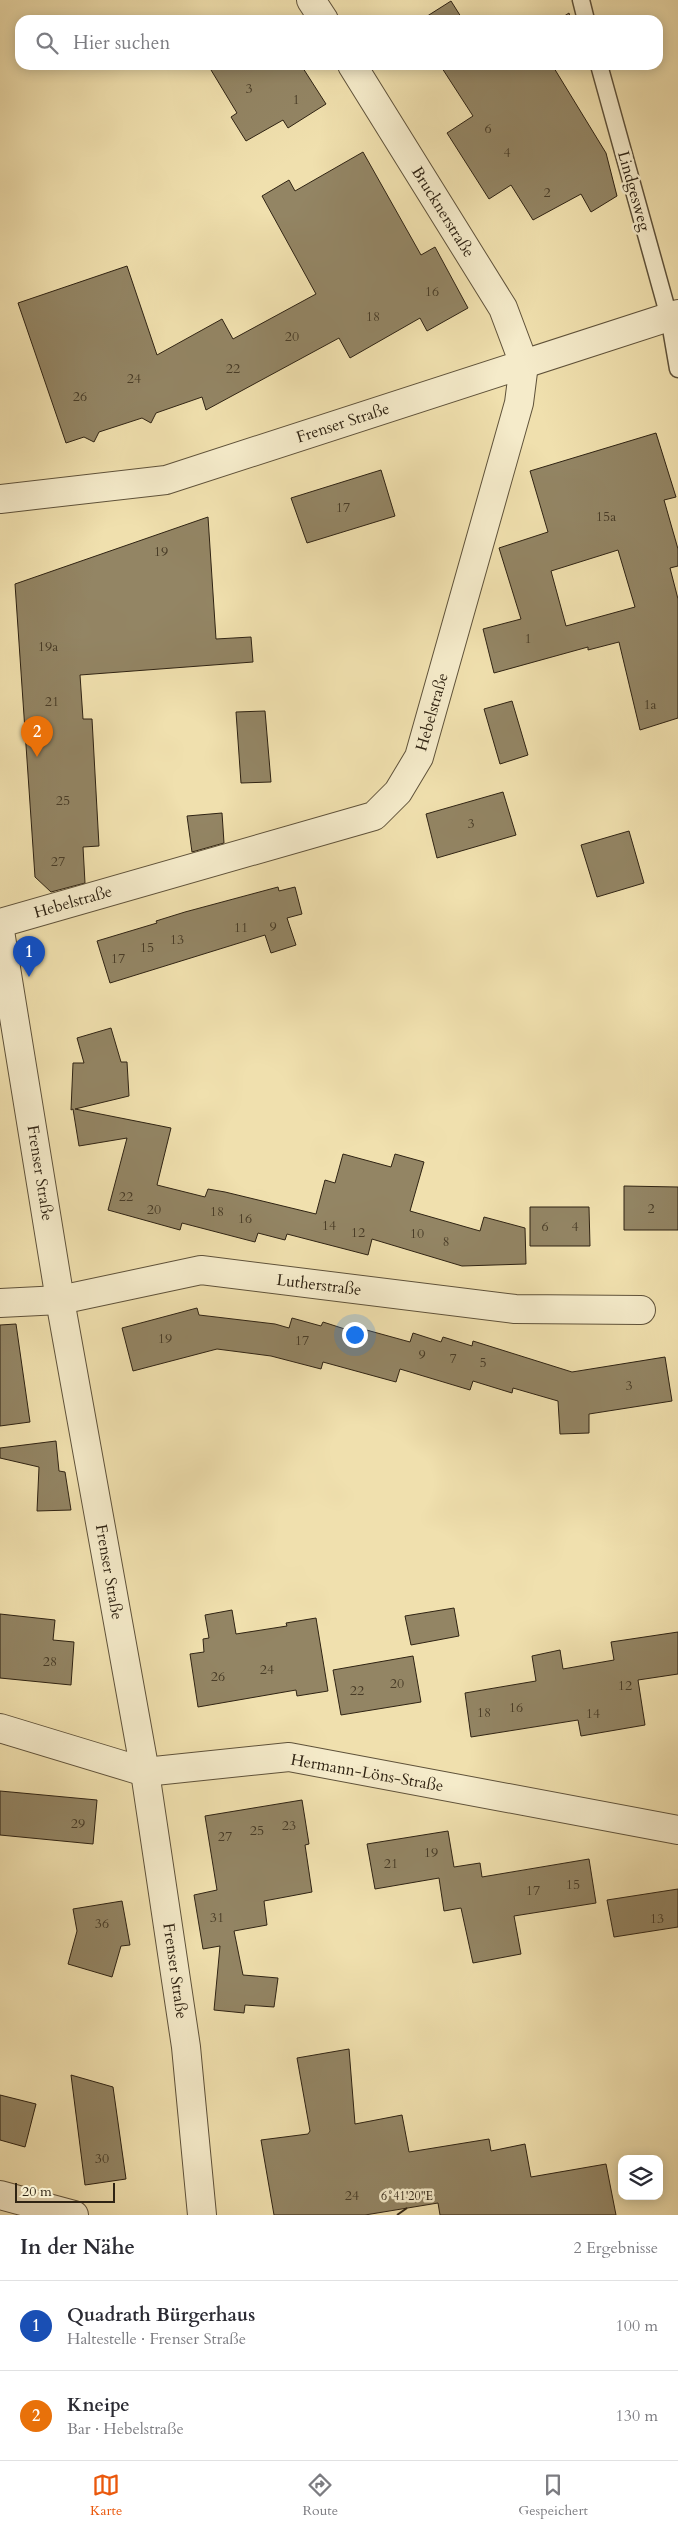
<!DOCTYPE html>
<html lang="de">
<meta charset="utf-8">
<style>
:root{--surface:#fff;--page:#f2f2f3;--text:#2b2b33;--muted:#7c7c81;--line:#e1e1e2;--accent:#ea580c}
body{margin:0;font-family:Cardo,serif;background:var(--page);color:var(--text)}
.controls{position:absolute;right:15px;bottom:15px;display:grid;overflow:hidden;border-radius:10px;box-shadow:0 2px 12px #0003}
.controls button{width:45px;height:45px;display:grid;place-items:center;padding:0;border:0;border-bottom:1px solid var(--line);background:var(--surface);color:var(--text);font:25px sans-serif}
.scale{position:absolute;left:15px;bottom:12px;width:100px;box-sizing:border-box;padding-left:5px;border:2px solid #2f2313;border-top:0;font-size:14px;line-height:18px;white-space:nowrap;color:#2f2313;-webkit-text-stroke:4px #f5ebca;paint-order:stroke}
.you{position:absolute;left:354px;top:1334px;width:18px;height:18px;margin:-12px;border:4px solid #fff;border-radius:50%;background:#1a73e8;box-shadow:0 0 0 8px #1a73e833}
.badge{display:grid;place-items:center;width:32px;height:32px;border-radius:50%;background:var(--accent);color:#fff;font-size:16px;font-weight:700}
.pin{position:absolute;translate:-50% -41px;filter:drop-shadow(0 1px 2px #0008)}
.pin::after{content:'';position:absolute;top:26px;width:18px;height:15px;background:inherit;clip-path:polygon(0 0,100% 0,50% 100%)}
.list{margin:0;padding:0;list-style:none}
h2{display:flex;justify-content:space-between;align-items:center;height:65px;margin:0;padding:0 20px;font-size:21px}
h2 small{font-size:16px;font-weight:400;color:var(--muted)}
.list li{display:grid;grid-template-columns:32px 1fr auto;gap:15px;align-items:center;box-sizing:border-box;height:90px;padding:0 20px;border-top:1px solid var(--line)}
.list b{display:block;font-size:19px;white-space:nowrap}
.list p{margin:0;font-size:16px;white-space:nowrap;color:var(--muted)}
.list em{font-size:16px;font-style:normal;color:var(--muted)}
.icon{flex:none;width:28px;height:28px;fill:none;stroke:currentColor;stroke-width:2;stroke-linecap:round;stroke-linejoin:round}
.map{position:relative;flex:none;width:678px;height:2215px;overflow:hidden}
.search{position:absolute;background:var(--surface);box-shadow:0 2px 12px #0003;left:15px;right:15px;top:15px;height:55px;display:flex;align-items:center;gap:12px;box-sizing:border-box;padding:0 18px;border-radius:15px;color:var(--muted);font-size:19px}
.sheet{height:245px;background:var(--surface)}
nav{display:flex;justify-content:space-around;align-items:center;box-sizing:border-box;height:70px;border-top:1px solid var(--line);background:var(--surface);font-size:14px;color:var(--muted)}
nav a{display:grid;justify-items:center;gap:2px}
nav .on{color:var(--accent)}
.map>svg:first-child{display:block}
</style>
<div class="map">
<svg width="678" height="2215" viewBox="0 0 678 2215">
<rect width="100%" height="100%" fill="#f0e0ae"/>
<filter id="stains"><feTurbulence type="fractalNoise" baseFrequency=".004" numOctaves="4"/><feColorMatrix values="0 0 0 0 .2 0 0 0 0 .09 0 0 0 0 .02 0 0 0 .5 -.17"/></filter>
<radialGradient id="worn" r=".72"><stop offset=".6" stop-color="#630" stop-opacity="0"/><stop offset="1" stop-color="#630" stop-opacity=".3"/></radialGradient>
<g fill="#938564" stroke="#2f2313" fill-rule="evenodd">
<path d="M 451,1 L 463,20 L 421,20 Z"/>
<path d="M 569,13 L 571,20 L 558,20 Z"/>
<path d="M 208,65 L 301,65 L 326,104 L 288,128 L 283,120 L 246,141 L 231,117 L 237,113 Z"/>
<path d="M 440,65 L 559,65 L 554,68 L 606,153 L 617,196 L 591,212 L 581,194 L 533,220 L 511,185 L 489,199 L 447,133 L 473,116 Z"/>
<path d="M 363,152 L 421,255 L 435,247 L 468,308 L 427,331 L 420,318 L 350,358 L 339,338 L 206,410 L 202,397 L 156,413 L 151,423 L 142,418 L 99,432 L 94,442 L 84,437 L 66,443 L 18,303 L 127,266 L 157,355 L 222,319 L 233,339 L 316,294 L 262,196 L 289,180 L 295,191 Z"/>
<path d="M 656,433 L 676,497 L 664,500 L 678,549 L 678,566 L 670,568 L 678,599 L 678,718 L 640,730 L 619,642 L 588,650 L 588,647 L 494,673 L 483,629 L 521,619 L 499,548 L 548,532 L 530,471 ZM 618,550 L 635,607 L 566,626 L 551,571 Z"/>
<path d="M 381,470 L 395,516 L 307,543 L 291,498 Z"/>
<path d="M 208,517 L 216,639 L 251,637 L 253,662 L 80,675 L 83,719 L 92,719 L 99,846 L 83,847 L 85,883 L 51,892 L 35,877 L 15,584 Z"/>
<path d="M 512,701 L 528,755 L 500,764 L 484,709 Z"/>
<path d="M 265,711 L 271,782 L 241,783 L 236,712 Z"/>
<path d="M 503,792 L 516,835 L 437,858 L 426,814 Z"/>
<path d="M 222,813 L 224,843 L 192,852 L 187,816 Z"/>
<path d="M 629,831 L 644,883 L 597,897 L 581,845 Z"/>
<path d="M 278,887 L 279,891 L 295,887 L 302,914 L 287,918 L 296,945 L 271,953 L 265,935 L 110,983 L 97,941 L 157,923 L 156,921 L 185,912 Z"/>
<path d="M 111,1028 L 121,1062 L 127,1062 L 129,1096 L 75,1109 L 171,1128 L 157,1185 L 205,1197 L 208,1189 L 225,1192 L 316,1214 L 325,1180 L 335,1183 L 343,1154 L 391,1167 L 395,1154 L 424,1162 L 410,1211 L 480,1231 L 484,1217 L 525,1228 L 526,1264 L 462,1266 L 372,1239 L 368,1255 L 287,1234 L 285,1240 L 258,1233 L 255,1242 L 182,1223 L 180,1230 L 108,1210 L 127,1138 L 79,1146 L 73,1109 L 71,1110 L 73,1063 L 84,1063 L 77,1038 Z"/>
<path d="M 624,1186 L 678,1187 L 678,1230 L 624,1230 Z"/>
<path d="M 530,1207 L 589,1207 L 590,1246 L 530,1246 Z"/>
<path d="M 197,1308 L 199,1315 L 275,1324 L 289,1328 L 292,1318 L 321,1326 L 323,1322 L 351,1331 L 352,1326 L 410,1342 L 413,1333 L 441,1342 L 443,1337 L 472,1346 L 473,1341 L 572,1372 L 665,1357 L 672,1401 L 589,1414 L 589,1433 L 560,1434 L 558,1401 L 513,1388 L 512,1393 L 473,1381 L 470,1390 L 400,1369 L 396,1382 L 323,1362 L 321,1369 L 271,1356 L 217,1349 L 133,1371 L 122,1328 Z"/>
<path d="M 16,1324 L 30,1422 L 0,1426 L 0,1325 Z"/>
<path d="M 56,1441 L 59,1471 L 65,1472 L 71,1510 L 37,1511 L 39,1467 L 0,1458 L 0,1448 Z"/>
<path d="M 454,1608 L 459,1636 L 411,1645 L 405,1616 Z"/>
<path d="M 232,1610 L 236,1634 L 287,1626 L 286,1623 L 316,1618 L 328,1691 L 297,1696 L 296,1690 L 198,1707 L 190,1654 L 204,1652 L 203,1639 L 209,1638 L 205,1615 Z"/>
<path d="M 0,1614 L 55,1620 L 53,1640 L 74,1642 L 71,1685 L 0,1678 Z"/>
<path d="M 678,1632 L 678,1674 L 638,1680 L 645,1725 L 581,1736 L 578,1720 L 471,1737 L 465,1693 L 536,1681 L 532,1656 L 560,1650 L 563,1669 L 614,1660 L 611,1642 Z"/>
<path d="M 413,1656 L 421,1702 L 341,1715 L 333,1670 Z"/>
<path d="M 0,1791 L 97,1800 L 93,1844 L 0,1835 Z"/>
<path d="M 302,1800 L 309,1844 L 305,1845 L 312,1892 L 264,1901 L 267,1925 L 234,1931 L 243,1975 L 278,1978 L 274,2007 L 245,2005 L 244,2013 L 214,2010 L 220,1946 L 203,1949 L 194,1895 L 217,1890 L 205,1816 Z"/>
<path d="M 448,1831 L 454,1867 L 480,1863 L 482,1877 L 589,1859 L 596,1903 L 514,1916 L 521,1954 L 473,1963 L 461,1908 L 444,1911 L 439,1878 L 375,1889 L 367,1844 Z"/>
<path d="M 678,1889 L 678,1927 L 614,1937 L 607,1900 Z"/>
<path d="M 122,1901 L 130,1945 L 121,1946 L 112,1977 L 68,1964 L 77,1931 L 73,1909 Z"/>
<path d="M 349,2049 L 355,2124 L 402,2115 L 409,2152 L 489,2139 L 491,2151 L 525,2144 L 531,2177 L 606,2164 L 616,2215 L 440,2215 L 438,2203 L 365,2215 L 274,2215 L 261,2140 L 308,2134 L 310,2131 L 297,2058 Z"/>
<path d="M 71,2075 L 113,2087 L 126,2179 L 85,2185 Z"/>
<path d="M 0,2095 L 36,2104 L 25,2147 L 0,2140 Z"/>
</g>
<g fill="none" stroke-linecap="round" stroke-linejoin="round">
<g stroke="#5f523a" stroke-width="19">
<g id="service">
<path d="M 581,0 L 586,20"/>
<path d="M 599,65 L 669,317 L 678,369"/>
</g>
</g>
<g stroke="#5f523a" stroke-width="30">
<g id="minor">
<path d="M 311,0 L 324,20"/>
<path d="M 0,499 L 166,480 L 678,314"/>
<path d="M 0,923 L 374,816 L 398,792 L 419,757 L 519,403 L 524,364 L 503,308 L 352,65"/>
<path d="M 0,931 L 60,1300 L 145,1772 L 186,2047 L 202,2215"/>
<path d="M 0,1303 L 60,1300 L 201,1270 L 515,1309 L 641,1310"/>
<path d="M 0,1728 L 145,1772 L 289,1757 L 678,1830"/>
<path d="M 0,2195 L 74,2215"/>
</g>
</g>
<use href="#service" stroke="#f5ebca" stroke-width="16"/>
<use href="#minor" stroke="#f5ebca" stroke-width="28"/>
</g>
<path fill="none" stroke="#2f2313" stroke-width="2" d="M 397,2215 L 407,2208"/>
<g text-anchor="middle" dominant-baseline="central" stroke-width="5" stroke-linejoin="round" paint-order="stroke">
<g font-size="14" fill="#483c27">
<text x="249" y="88">3</text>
<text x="296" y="99">1</text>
<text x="488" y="128">6</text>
<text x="507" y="152">4</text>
<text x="547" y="192">2</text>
<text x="432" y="291">16</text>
<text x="373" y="316">18</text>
<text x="292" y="336">20</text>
<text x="233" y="368">22</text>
<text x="134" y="378">24</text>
<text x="80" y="396">26</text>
<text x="343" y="507">17</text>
<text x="606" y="516">15a</text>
<text x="161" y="551">19</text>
<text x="528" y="638">1</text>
<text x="48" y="646">19a</text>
<text x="52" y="701">21</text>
<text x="650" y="704">1a</text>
<text x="63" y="800">25</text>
<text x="471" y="823">3</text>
<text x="58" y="861">27</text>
<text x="273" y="926">9</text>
<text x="241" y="927">11</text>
<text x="177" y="939">13</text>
<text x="147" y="947">15</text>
<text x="118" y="958">17</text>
<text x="126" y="1196">22</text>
<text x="651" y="1208">2</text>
<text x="154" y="1209">20</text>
<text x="217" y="1211">18</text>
<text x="245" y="1218">16</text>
<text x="329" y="1225">14</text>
<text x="545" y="1226">6</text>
<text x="575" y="1226">4</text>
<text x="358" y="1232">12</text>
<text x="417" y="1233">10</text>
<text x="446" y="1241">8</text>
<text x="165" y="1338">19</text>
<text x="302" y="1340">17</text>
<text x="422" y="1354">9</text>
<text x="453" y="1358">7</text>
<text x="483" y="1362">5</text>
<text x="629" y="1385">3</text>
<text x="50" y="1661">28</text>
<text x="267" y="1669">24</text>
<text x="218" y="1676">26</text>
<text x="397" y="1683">20</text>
<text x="625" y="1685">12</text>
<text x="357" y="1690">22</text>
<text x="516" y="1707">16</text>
<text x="484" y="1712">18</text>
<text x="593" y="1713">14</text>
<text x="78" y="1823">29</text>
<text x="289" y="1825">23</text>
<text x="257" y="1830">25</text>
<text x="225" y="1836">27</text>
<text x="431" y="1852">19</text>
<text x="391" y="1863">21</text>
<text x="573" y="1884">15</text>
<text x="533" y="1890">17</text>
<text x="217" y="1917">31</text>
<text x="657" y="1918">13</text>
<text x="102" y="1923">36</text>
<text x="102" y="2158">30</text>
<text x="352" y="2195">24</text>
</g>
<g font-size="16" fill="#2f2313" stroke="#f5ebca">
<text transform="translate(634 191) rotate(74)">Lindgesweg</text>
<text transform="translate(443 212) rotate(58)">Brucknerstraße</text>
<text transform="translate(343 423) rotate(-18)">Frenser Straße</text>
<text transform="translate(432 712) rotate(-74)">Hebelstraße</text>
<text transform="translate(73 902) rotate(-16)">Hebelstraße</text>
<text transform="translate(40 1173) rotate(81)">Frenser Straße</text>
<text transform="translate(319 1285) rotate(7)">Lutherstraße</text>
<text transform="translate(109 1572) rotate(80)">Frenser Straße</text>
<text transform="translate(367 1773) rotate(10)">Hermann-Löns-Straße</text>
<text transform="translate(175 1971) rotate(82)">Frenser Straße</text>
</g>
</g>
<g font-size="12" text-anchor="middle" fill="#2f2313" stroke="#f5ebca" stroke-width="5" stroke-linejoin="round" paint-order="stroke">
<text x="407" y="2200">6°41'20"E</text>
</g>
<rect width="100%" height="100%" filter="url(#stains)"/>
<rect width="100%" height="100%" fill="url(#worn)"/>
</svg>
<div class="controls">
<button><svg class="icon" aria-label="layers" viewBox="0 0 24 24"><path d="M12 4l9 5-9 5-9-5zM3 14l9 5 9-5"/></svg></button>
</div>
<div class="scale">20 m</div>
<div class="you"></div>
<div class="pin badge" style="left:29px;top:977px;background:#1a4fb4">1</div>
<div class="pin badge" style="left:37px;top:757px;background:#e8710a">2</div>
<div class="search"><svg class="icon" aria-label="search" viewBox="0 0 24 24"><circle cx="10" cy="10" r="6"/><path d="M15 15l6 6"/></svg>Hier suchen</div>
</div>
<section class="sheet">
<h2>In der Nähe<small>2 Ergebnisse</small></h2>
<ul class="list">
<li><span class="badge" style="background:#1a4fb4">1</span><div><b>Quadrath Bürgerhaus</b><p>Haltestelle · Frenser Straße</p></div><em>100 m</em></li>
<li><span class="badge" style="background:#e8710a">2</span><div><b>Kneipe</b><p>Bar · Hebelstraße</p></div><em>130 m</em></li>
</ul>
</section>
<nav>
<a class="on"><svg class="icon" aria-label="map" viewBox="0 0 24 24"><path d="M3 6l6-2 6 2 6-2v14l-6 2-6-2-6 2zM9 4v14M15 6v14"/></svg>Karte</a>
<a><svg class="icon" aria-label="directions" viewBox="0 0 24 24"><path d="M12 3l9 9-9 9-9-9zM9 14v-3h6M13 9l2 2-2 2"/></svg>Route</a>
<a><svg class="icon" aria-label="saved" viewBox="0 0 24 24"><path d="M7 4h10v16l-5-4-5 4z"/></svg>Gespeichert</a>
</nav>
